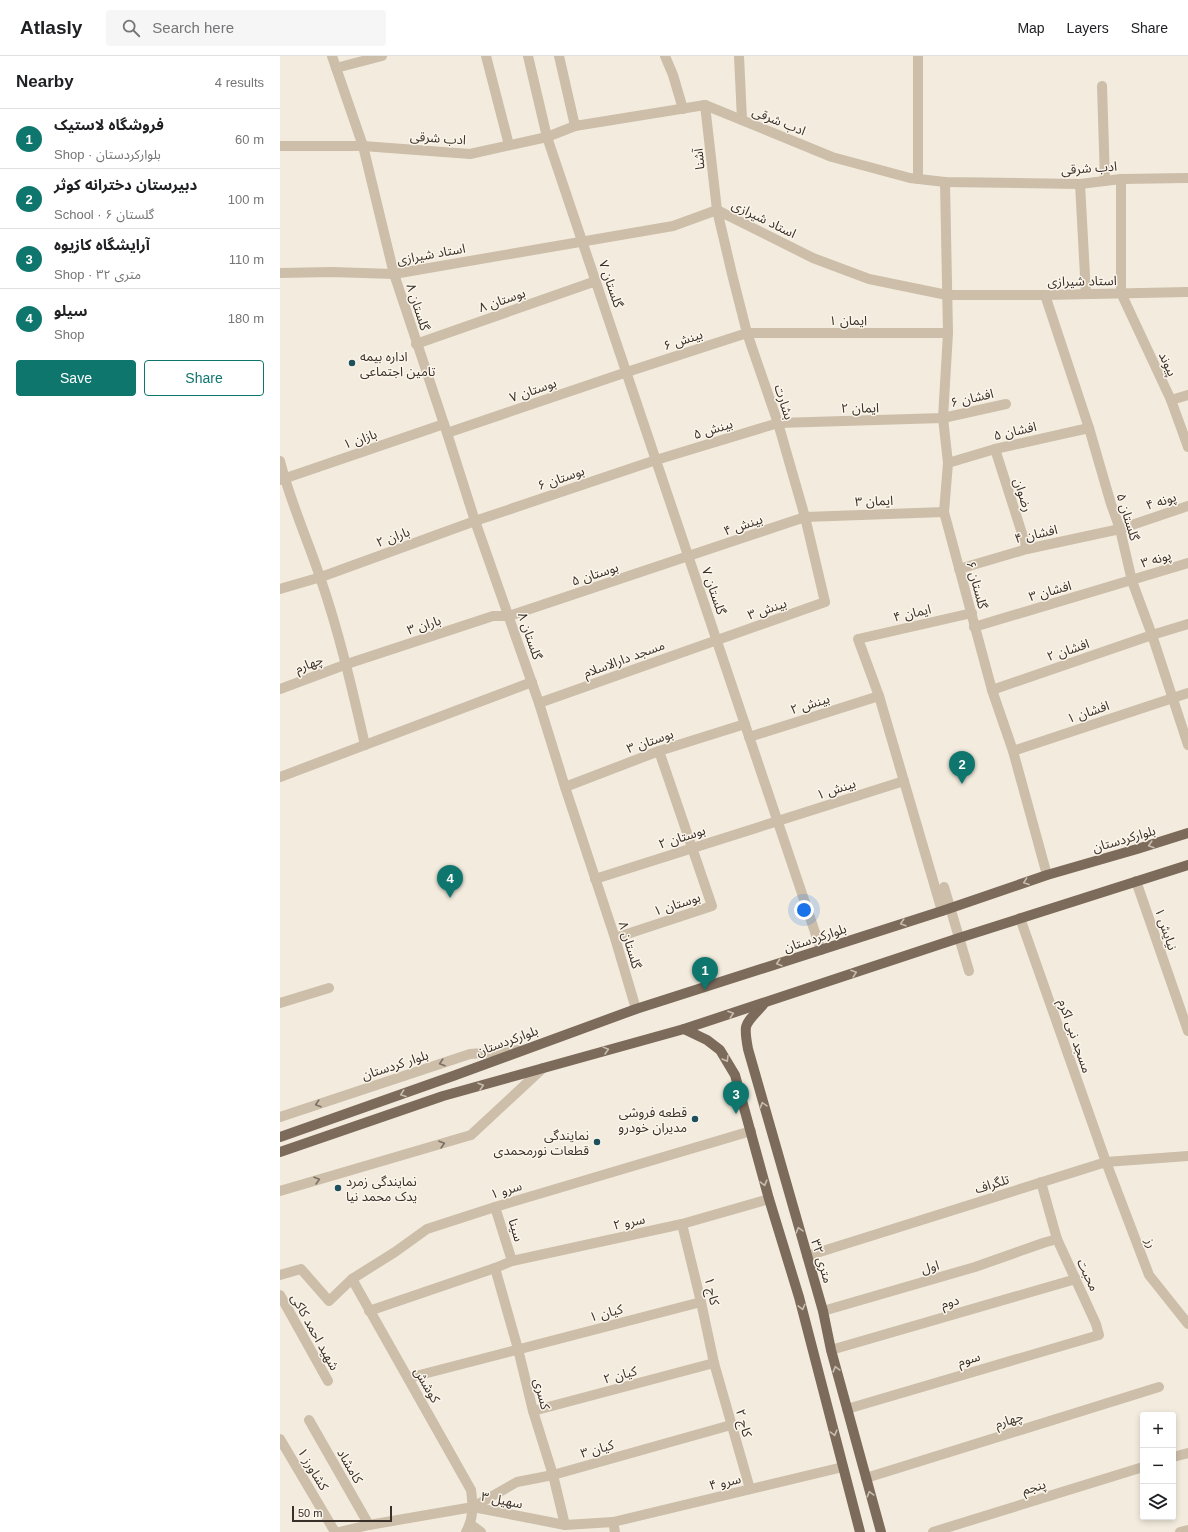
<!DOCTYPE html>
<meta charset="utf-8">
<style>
:root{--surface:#fff;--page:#f6f6f6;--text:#202124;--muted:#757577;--line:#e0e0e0;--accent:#0f766e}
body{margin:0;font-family:Helvetica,"Noto Sans Arabic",sans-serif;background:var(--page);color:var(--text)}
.controls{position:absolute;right:12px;bottom:12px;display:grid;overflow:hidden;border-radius:4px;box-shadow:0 2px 6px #0003}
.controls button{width:36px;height:36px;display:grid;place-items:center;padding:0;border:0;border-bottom:1px solid var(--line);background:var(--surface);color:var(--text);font:20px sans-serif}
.scale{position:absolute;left:12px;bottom:10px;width:100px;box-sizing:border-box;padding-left:4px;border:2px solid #393029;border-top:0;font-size:11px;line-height:14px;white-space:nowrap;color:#393029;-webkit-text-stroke:3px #fbf5eb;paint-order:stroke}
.you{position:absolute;left:524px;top:854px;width:14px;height:14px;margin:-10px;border:3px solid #fff;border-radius:50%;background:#1a73e8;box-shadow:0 0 0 6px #1a73e833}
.badge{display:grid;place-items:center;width:26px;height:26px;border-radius:50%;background:var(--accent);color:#fff;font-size:13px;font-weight:700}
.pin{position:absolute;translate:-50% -33px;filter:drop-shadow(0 1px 2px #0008)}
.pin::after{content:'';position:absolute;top:21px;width:14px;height:12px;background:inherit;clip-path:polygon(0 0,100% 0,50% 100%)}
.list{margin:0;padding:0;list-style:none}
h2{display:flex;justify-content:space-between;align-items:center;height:52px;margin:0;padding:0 16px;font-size:17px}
h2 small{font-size:13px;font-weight:400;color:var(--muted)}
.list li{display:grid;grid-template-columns:26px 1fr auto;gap:12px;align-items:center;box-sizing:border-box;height:60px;padding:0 16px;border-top:1px solid var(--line)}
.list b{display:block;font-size:15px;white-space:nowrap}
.list p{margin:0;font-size:13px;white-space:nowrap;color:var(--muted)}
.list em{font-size:13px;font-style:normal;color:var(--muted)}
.actions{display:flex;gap:8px;padding:12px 16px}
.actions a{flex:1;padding:9px 0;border:1px solid var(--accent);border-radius:4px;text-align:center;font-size:14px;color:var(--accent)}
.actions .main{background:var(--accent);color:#fff}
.icon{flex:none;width:22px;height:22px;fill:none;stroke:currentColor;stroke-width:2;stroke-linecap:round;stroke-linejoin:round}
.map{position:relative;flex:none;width:908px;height:1476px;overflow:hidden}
header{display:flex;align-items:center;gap:24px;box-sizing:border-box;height:56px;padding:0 20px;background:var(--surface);border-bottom:1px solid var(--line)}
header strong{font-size:19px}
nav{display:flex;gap:22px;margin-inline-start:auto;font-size:14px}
.search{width:280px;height:36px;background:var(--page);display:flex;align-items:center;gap:10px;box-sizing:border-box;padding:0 14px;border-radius:4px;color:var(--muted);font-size:15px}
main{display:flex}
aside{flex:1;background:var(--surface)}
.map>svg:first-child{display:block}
</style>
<header>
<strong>Atlasly</strong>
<div class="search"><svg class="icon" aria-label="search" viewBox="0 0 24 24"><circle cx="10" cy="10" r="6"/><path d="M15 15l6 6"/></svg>Search here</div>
<nav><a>Map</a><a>Layers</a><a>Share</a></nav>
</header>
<main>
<aside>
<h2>Nearby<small>4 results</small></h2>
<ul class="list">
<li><span class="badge">1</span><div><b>فروشگاه لاستیک</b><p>Shop · بلوارکردستان</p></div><em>60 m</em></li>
<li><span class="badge">2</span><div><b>دبیرستان دخترانه کوثر</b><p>School · گلستان ۶</p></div><em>100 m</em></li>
<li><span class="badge">3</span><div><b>آرایشگاه کازیوه</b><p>Shop · ۳۲ متری</p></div><em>110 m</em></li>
<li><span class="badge">4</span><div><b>سیلو</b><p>Shop</p></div><em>180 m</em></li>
</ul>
<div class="actions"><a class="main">Save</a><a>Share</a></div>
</aside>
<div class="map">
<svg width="908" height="1476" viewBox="0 0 908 1476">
<rect width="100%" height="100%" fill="#f3ecde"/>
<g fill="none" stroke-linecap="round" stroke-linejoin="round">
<g stroke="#ccbea9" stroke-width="10">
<path d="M 52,0 L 83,90 L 114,218 L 167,377 L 195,465 L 259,647 L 285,731 L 335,882 L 356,953"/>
<path d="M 206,0 L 229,89"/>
<path d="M 248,0 L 267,81 L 541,894"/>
<path d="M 279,0 L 295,70"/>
<path d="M 385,0 L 393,19 L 403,53"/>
<path d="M 459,0 L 462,64"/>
<path d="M 638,0 L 638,123"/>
<path d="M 56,12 L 102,0"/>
<path d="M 822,30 L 825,125"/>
<path d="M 0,90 L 83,90 L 190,98 L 267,81 L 295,70 L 425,49 L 552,101 L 630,122 L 665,126 L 800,128 L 841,123 L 908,122"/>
<path d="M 841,123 L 841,237 L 891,344 L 908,391"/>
<path d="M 665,126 L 668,277 L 663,362 L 668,407 L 664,456 L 712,634 L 733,695 L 767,819"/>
<path d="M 800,128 L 806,238"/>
<path d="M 0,217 L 52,216 L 114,218 L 393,170 L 437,154 L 533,202 L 589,223 L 667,239 L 765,239 L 908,236"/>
<path d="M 765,239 L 809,372 L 831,448 L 840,473 L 852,525 L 872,579 L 908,689"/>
<path d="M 136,288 L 316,225"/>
<path d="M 891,344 L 908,339"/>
<path d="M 167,377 L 347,316 L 467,277 L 668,277"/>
<path d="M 715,393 L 747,493"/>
<path d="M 0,405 C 10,445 27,482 40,521 C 59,576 72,632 85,689"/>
<path d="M 668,407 L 715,393 L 809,372"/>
<path d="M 0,424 L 164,368"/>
<path d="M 679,513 L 747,493 L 840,473 L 908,450"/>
<path d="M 0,533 L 41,521 L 195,465 L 376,404 L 498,367 L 663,362 L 726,348"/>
<path d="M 694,571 L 908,507"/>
<path d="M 0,633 L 67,608 L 213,560 L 229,560 L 525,461 L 664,456"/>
<path d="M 712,634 L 872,579 L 908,568"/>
<path d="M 259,647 L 545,546 L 525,461 L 498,367 L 467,277 L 452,218 L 437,154 L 425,49"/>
<path d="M 469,681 L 599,640"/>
<path d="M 733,695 L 908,637"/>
<path d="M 0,721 L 252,626"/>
<path d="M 285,731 L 379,695 L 465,668"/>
<path d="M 315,823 L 624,725"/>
<path d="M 856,825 L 908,975"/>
<path d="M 664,831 L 689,915"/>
<path d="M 662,855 L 599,640 L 578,583 L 692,557"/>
<path d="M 740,862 L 826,1106 L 869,1219 L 908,1268"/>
<path d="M 335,882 L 432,850 L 379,695"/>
<path d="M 0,947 L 49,932"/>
<path d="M 0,1061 L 190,998 L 239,994"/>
<path d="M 761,1126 L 777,1183"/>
<path d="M 0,1135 L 191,1079 L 263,1012"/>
<path d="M 215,1151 L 232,1205"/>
<path d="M 402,1168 L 421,1246 L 434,1307 L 470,1433"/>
<path d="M 527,1200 L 826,1106 L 908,1100"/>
<path d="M 215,1212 L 238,1293 L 253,1355 L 273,1419 L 285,1469"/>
<path d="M 0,1219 L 21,1213 L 49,1245 L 72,1223 L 115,1196 L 147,1173 L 215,1151 L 471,1075"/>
<path d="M 72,1223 L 191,1434 C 193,1449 194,1462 186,1476"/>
<path d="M 0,1239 L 48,1325"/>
<path d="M 89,1255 L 215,1212 L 232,1205 L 402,1168 L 489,1143"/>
<path d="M 543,1255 L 695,1211 L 763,1187 L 777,1183 L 816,1268 L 819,1279 L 567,1353"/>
<path d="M 551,1294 L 796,1223"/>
<path d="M 128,1322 L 421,1246"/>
<path d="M 253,1355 L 434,1307"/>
<path d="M 29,1364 L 89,1469"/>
<path d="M 0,1383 L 55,1476"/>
<path d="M 893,1401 L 908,1397"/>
<path d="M 586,1422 L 879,1331"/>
<path d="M 193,1451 L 237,1426 L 273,1419 L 451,1369"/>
<path d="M 333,1466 L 335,1476"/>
<path d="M 190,1468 L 201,1476"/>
<path d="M 59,1476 L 89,1469 L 193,1451 L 285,1469 L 333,1466 L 563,1411"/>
<path d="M 653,1476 L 863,1411"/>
<path d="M 900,1476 L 908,1474"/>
</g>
<g stroke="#7c6a5a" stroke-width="10">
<path d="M 483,949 C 465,969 463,966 468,993 L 543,1255 L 551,1294 L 601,1476"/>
<path d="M 404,973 L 427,984 L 440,994 L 455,1019 L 489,1143 L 519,1241 L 580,1476"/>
<path d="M 0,1081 L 173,1020 L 356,953 L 662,855 L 767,819 L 857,793 L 908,777"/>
<path d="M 0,1096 L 163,1040 L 404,973 L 679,882 L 908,809"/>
</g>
</g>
<defs><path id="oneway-chevron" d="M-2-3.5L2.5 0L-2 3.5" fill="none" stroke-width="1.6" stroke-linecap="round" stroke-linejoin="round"/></defs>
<g stroke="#c8bdb1">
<use href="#oneway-chevron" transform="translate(871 789) rotate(163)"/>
<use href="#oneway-chevron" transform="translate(746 826) rotate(160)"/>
<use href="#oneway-chevron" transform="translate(623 867) rotate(162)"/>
<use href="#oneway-chevron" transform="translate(499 907) rotate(162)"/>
<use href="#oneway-chevron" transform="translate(574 917) rotate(-19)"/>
<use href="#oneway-chevron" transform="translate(451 958) rotate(-18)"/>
<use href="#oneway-chevron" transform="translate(326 994) rotate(-15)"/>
<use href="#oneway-chevron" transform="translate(446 1003) rotate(59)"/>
<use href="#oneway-chevron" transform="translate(201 1030) rotate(-16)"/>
<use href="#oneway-chevron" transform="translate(123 1038) rotate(160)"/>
<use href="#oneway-chevron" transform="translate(483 1049) rotate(-106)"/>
<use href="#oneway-chevron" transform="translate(484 1127) rotate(75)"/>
<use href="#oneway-chevron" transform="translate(519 1174) rotate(-106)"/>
<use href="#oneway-chevron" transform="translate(522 1251) rotate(76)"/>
<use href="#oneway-chevron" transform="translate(556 1313) rotate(-105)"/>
<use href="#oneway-chevron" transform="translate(554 1377) rotate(75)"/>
<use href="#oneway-chevron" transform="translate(590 1438) rotate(-105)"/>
</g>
<g stroke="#7b7063">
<use href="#oneway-chevron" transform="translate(162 1007) rotate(162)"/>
<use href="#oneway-chevron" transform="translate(38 1048) rotate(162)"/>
<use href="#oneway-chevron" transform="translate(162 1088) rotate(-16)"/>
<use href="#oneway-chevron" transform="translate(37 1124) rotate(-16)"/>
</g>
<g fill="#1d505c" stroke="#fbf5eb" stroke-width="1.5">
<circle cx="72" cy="307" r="4"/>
<circle cx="415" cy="1063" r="4"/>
<circle cx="317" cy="1086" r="4"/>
<circle cx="58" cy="1132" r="4"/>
</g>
<g text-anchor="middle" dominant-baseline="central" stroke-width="3" stroke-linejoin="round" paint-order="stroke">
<g font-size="13" fill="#393029" stroke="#fbf5eb">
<text transform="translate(499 65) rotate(22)">ادب شرقی</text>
<text transform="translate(158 82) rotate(4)">ادب شرقی</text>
<text transform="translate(419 103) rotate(-96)">آشنا</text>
<text transform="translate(809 112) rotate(-4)">ادب شرقی</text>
<text transform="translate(484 163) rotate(26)">استاد شیرازی</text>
<text transform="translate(151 198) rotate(-10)">استاد شیرازی</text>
<text transform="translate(802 225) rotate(-1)">استاد شیرازی</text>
<text transform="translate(331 228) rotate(71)">گلستان ۷</text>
<text transform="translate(222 244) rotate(-19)">بوستان ۸</text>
<text transform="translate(138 251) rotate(72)">گلستان ۸</text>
<text x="568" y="264">ایمان ۱</text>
<text transform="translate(403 284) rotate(-18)">بینش ۶</text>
<text transform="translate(888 308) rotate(65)">پیوند</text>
<text transform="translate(253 334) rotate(-19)">بوستان ۷</text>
<text transform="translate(692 342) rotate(-13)">افشان ۶</text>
<text transform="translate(504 346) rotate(72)">بشارت</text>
<text transform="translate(580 352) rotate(-1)">ایمان ۲</text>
<text transform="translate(433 373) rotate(-17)">بینش ۵</text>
<text transform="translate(735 375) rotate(-13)">افشان ۵</text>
<text transform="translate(80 383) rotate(-19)">بازان ۱</text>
<text transform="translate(281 422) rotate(-19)">بوستان ۶</text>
<text transform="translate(743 439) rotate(72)">رضوان</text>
<text transform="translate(594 445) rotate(-2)">ایمان ۳</text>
<text transform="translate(881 445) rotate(-18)">پونه ۴</text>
<text transform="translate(848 461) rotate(73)">گلستان ۵</text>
<text transform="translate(463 469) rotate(-19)">بینش ۴</text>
<text transform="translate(756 478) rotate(-13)">افشان ۴</text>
<text transform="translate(113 481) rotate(-20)">باران ۲</text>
<text transform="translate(876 503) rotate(-17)">پونه ۳</text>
<text transform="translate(315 518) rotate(-18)">بوستان ۵</text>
<text transform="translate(697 529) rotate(75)">گلستان ۶</text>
<text transform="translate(434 535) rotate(71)">گلستان ۷</text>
<text transform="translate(770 535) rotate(-16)">افشان ۳</text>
<text transform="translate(487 553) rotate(-19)">بینش ۳</text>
<text transform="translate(632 557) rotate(-13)">ایمان ۴</text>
<text transform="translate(144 569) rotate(-18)">باران ۳</text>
<text transform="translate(250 580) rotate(71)">گلستان ۸</text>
<text transform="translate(788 594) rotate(-19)">افشان ۲</text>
<text transform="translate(344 603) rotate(-20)">مسجد دارالاسلام</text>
<text transform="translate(29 608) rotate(-21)">چهارم</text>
<text transform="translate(530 648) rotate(-17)">بینش ۲</text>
<text transform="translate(808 656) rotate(-19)">افشان ۱</text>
<text transform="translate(370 685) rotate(-19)">بوستان ۳</text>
<text transform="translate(556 733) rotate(-18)">بینش ۱</text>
<text transform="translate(402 781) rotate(-18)">بوستان ۲</text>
<text transform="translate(844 783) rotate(-16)">بلوارکردستان</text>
<text transform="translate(397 848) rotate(-18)">بوستان ۱</text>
<text transform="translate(886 873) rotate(71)">نیایش ۱</text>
<text transform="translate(535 882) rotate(-18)">بلوارکردستان</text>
<text transform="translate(350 889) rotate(73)">گلستان ۸</text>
<text transform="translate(795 980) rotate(71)">مسجد نبی اکرم</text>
<text transform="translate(227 985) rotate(-20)">بلوارکردستان</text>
<text transform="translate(115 1009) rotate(-18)">بلوار کردستان</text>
<text transform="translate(712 1128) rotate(-17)">تلگراف</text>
<text transform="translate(226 1134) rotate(-17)">سرو ۱</text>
<text transform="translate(349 1166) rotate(-12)">سرو ۲</text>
<text transform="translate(236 1174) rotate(73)">سینا</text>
<text transform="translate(871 1187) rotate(69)">رز</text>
<text transform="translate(542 1205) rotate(73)">۳۲ متری</text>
<text transform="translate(650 1211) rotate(-16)">اول</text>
<text transform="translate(808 1219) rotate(65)">محبت</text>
<text transform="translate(432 1235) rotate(77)">کاج ۱</text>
<text transform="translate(670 1246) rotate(-16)">دوم</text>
<text transform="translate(326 1257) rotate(-15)">کیان ۱</text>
<text transform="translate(35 1276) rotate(61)">شهید احمد کاکی</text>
<text transform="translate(689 1303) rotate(-16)">سوم</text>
<text transform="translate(340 1319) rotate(-15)">کیان ۲</text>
<text transform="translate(147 1329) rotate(60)">کوشش</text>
<text transform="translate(262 1338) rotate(76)">کسری</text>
<text transform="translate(729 1364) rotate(-17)">چهارم</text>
<text transform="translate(464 1367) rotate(74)">کاج ۲</text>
<text transform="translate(317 1393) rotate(-16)">کیان ۳</text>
<text transform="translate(70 1410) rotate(60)">کامشاد</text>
<text transform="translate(33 1413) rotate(59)">کشاورز ۱</text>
<text transform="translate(445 1426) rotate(-13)">سرو ۴</text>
<text transform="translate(754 1431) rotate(-17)">پنجم</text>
<text transform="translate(222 1444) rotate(11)">سهیل ۳</text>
</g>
<g font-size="13" fill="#393029" stroke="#fbf5eb" text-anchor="start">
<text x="80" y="300">اداره بیمه<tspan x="80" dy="15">تامین اجتماعی</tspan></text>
<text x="407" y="1056" text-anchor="end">قطعه فروشی<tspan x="407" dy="15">مدیران خودرو</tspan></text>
<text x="309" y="1079" text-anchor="end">نمایندگی<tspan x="309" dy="15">قطعات نورمحمدی</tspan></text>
<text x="66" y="1125">نمایندگی زمرد<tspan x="66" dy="15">یدک محمد نیا</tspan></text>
</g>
</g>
</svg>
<div class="controls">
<button>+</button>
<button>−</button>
<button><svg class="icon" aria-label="layers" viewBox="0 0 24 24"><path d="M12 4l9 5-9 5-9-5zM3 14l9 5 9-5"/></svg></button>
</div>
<div class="scale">50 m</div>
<div class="you"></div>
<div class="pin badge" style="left:425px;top:934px">1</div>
<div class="pin badge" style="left:682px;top:728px">2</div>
<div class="pin badge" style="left:456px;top:1058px">3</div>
<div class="pin badge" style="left:170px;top:842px">4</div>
</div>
</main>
